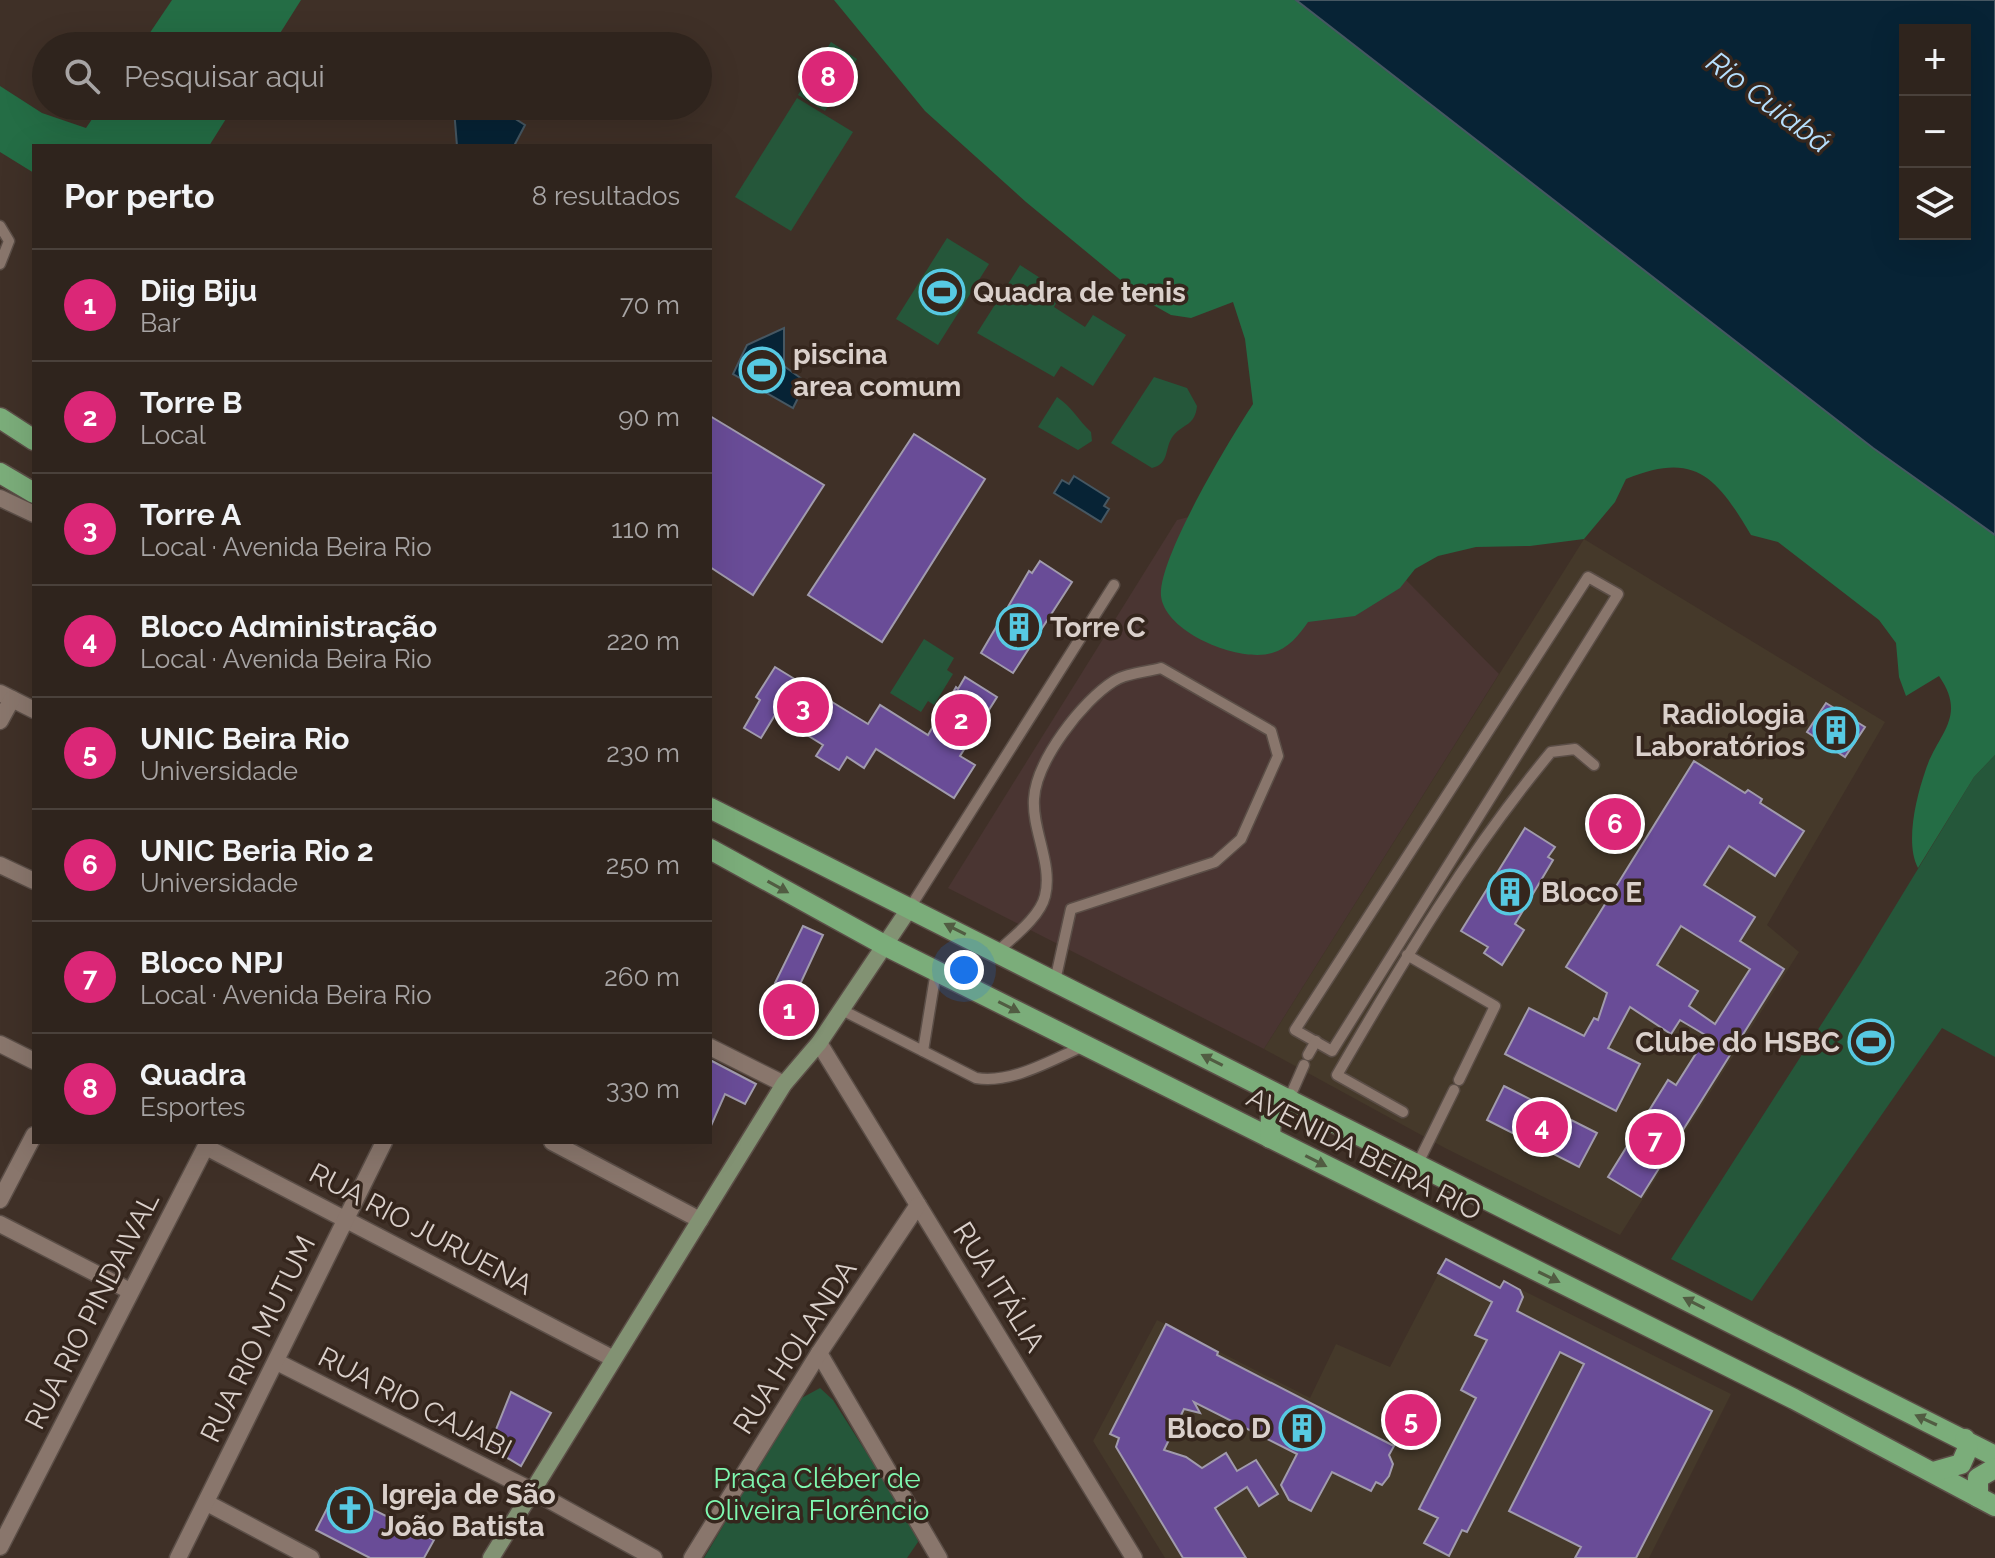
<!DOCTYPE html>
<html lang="pt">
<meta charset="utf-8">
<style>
:root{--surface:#2f241d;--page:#3b302a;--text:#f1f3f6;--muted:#a7a4a4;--line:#4a413b;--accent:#db2777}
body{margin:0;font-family:Raleway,sans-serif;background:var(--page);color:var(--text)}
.controls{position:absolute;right:24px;top:24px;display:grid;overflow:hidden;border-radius:0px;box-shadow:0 8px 32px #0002}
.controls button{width:72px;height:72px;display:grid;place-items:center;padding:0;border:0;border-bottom:2px solid var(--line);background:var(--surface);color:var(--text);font:40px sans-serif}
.you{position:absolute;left:964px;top:970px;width:28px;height:28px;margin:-20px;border:6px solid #fff;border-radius:50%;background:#1a73e8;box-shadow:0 0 0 12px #1a73e833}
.badge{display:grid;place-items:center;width:52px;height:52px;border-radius:50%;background:var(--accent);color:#fff;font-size:26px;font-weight:700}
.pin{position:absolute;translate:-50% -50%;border:4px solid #fff;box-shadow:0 2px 8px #0006}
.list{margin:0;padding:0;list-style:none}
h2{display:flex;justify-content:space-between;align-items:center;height:104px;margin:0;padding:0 32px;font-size:34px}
h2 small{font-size:26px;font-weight:400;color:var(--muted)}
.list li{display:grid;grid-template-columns:52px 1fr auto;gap:24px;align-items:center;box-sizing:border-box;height:112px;padding:0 32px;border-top:2px solid var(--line)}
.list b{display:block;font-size:30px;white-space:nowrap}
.list p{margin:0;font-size:26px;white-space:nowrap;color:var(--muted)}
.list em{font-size:26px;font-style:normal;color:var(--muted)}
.icon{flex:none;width:44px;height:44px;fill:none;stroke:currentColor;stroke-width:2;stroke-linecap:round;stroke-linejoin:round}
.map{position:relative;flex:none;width:1995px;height:1558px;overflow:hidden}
.search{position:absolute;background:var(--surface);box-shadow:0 8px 32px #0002;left:32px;top:32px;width:680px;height:88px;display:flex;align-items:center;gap:20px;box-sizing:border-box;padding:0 28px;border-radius:44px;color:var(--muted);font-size:30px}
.panel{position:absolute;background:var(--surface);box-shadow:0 8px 32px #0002;left:32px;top:144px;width:680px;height:1000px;border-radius:0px}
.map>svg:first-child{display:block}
</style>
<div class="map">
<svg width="1995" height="1558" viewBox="0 0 1995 1558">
<rect width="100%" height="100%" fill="#3f3027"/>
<path fill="#4a3532" d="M 1312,485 L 1499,674 L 1264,1049 L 948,888 L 1177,520 Z"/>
<g fill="#45392a">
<path d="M 1584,539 L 1885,722 L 1767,925 L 1799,952 L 1620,1235 L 1445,1148 L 1264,1049 Z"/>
<path d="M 1446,1259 L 1499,1288 L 1504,1281 L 1731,1394 L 1649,1558 L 1165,1558 L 1093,1441 L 1157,1320 L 1310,1398 L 1336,1344 L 1390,1367 Z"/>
</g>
<g fill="#25573a">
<path d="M 831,42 L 857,59 L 825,111 L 798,95 Z"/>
<path d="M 797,98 L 853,132 L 791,231 L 735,197 Z"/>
<path d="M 947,238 L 989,264 L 938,345 L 896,319 Z"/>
<path d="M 1020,265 L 1062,292 L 1054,307 L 1085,327 L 1093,315 L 1126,335 L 1093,386 L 1061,366 L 1054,377 L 977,333 Z"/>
<path d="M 1154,377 L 1187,388 L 1197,406 C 1195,426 1184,423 1173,436 C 1164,448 1170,464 1152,468 L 1111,443 Z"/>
<path d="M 1057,397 C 1072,407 1078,420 1091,432 L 1092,441 L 1078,450 L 1038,427 Z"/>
<path d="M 924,639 L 954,658 L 947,670 L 953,674 L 934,705 L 928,701 L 921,712 L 890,693 Z"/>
<path d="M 1995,755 L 1995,1057 L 1942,1028 L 1752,1301 L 1671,1259 L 1860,964 L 1974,777 Z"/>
<path d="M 820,1388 L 833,1400 L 915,1529 L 918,1542 L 907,1558 L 704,1558 L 798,1400 Z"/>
</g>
<g fill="#246d45">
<path d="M 172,0 L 301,0 L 272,46 L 141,46 Z"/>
<path d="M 834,0 L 1296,0 L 1873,448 L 1995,535 L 1995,755 L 1974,777 L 1918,868 C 1905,844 1916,798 1925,772 C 1937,733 1968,718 1939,676 L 1906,696 L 1899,677 L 1896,643 L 1879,620 L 1778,542 L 1751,535 C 1717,478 1696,450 1626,479 L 1615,502 L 1584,539 L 1530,546 L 1476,547 L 1438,556 L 1415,569 L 1400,588 L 1355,616 L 1308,622 C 1299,635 1288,649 1272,653 C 1240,663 1165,633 1161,596 C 1158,558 1230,439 1253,404 L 1245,339 L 1233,302 L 1191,318 L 1171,315 L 1146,301 L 1026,202 L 925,111 Z"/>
<path d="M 0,86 L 42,113 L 86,128 L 101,106 L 234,106 L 209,146 L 34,146 L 34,173 L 0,152 Z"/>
</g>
<g fill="#072335" stroke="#465762" stroke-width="2" fill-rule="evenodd">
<path d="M 1296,0 L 1995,0 L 1995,535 L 1873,448 ZM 1965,30 L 1965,234 L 1905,234 L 1905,30 Z"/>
<path d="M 472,106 L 495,106 L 525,125 L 514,146 L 457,146 L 454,109 Z"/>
<path d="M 784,328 L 784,366 L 806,382 L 793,408 L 733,374 L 747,345 Z"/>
<path d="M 1074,476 L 1109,498 L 1104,506 L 1109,509 L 1101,522 L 1054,493 L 1062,480 L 1069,484 Z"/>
</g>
<g fill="#694c97" stroke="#a19bad" stroke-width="2" fill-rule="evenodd">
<path d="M 710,416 L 824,485 L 753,595 L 710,567 Z"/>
<path d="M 914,434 L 985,479 L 882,642 L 808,595 Z"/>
<path d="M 1040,561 L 1072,582 L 1013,673 L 981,653 L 1029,571 L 1032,573 Z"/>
<path d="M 775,667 L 868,724 L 880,705 L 928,735 L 956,687 L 958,689 L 965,677 L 997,697 L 960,756 L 975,765 L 954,798 L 876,749 L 864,768 L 847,757 L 839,770 L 816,756 L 823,745 L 775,715 L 761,738 L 744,728 L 760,700 L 756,697 Z"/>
<path d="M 1826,703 L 1865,727 L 1845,757 L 1807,732 Z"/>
<path d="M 1694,761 L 1745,793 L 1748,790 L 1762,799 L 1760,803 L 1804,831 L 1775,876 L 1729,846 L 1704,885 L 1755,917 L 1740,941 L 1784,969 L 1641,1197 L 1608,1177 L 1668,1080 L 1676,1085 L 1707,1036 L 1680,1020 L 1671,1034 L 1630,1007 L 1608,1048 L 1640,1064 L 1616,1111 L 1505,1054 L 1529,1008 L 1584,1036 L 1594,1018 L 1598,1020 L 1607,993 L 1566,967 ZM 1681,926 L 1750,969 L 1715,1024 L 1689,1006 L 1698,991 L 1657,965 Z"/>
<path d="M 1525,828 L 1555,847 L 1548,857 L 1553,860 L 1515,924 L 1524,930 L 1502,965 L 1484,953 L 1488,947 L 1461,931 Z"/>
<path d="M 803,926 L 823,935 L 796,993 L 775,983 Z"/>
<path d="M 710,1060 L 756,1084 L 745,1104 L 725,1094 L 710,1128 Z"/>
<path d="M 1504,1086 L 1597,1133 L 1579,1167 L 1487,1120 Z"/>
<path d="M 1446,1259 L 1500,1288 L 1504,1281 L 1520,1290 L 1523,1297 L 1517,1311 L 1712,1411 L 1636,1558 L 1575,1558 L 1581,1547 L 1509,1511 L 1584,1364 L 1560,1352 L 1467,1532 L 1462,1530 L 1449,1556 L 1424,1543 L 1438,1518 L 1419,1509 L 1476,1398 L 1461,1390 L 1487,1340 L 1475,1335 L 1492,1302 L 1438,1273 Z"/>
<path d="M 1166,1324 L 1218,1352 L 1217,1355 L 1394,1446 L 1389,1455 L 1393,1464 L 1389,1476 L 1382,1485 L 1376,1482 L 1371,1491 L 1332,1472 L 1311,1511 L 1289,1500 L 1281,1485 L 1297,1454 L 1194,1402 L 1200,1413 L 1184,1409 L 1164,1450 L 1186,1457 L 1202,1468 L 1226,1453 L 1237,1471 L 1256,1460 L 1278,1494 L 1259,1506 L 1247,1487 L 1215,1508 L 1246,1558 L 1183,1558 L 1116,1447 L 1119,1438 L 1110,1434 Z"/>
<path d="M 511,1392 L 551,1413 L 521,1466 L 489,1447 Z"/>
<path d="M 336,1491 L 434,1540 L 424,1558 L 370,1558 L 316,1530 Z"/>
</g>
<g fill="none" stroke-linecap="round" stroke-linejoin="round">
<g stroke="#5b4e47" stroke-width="13">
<g id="service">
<path d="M 0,226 L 9,241 L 0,264"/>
<path d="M 1588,577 L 1618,594 L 1332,1051 L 1295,1030 Z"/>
<path d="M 911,906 L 1114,585"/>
<path d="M 998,951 C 1013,937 1040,917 1045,896 C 1053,864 1032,831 1034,799 C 1036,761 1082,701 1114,681 C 1126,673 1147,672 1161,668 L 1271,731 L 1278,756 L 1241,839 L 1215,862 L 1071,909 L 1055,981"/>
<path d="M 1407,955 L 1495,1006 L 1459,1080"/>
<path d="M 842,1010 L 976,1078 C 1012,1084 1051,1060 1084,1046"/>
<path d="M 923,1051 L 936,971"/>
<path d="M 1308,1055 L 1316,1041"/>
<path d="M 1289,1099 L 1304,1065"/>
<path d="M 1403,1112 L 1337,1075 C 1402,963 1468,852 1551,752 L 1575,749 L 1594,765"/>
<path d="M 1418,1163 L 1454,1090"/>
</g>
</g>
<g stroke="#5b4e47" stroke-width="19">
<g id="minor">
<path d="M 0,498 L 34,514"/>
<path d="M 0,693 L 34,710"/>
<path d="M 0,721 L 12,699"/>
<path d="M 0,865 L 34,881"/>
<path d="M 819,1043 L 1134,1558"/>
<path d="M 0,1044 L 34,1061"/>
<path d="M 710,1047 L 784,1084"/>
<path d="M 552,1142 L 700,1220"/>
<path d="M 206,1147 L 612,1358"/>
<path d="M 0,1200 L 34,1135"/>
<path d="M 0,1224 L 130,1291"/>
<path d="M 819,1353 L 939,1558"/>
<path d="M 277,1362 L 531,1490 L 654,1558"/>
<path d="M 207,1503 L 311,1558"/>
<path d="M 0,1547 L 208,1142"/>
<path d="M 178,1558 L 384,1142"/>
<path d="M 692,1558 L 819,1353 L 918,1205"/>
</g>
</g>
<g stroke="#5b4e47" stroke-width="19">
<path id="secondary" d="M 491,1558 L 784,1084 L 819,1043 L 911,906"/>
</g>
<g stroke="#5b4e47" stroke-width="23">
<g id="primary">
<path d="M 0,418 L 34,440"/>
<path d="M 0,473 L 34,493"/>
<path d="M 710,808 L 1995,1456"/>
<path d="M 710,849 L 886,946 L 1794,1399 L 1995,1506"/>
<path d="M 1270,1138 L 1271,1116 L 1289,1099"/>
<path d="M 1933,1472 L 1961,1464 L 1968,1448 L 1965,1439"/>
<path d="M 1978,1497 L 1978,1478 L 1995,1468"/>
</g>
</g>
<use href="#service" stroke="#89766c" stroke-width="10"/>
<use href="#minor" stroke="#89766c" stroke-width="16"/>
<use href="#secondary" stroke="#829273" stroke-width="16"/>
<use href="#primary" stroke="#7bad7a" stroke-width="20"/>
</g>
<defs><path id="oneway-solid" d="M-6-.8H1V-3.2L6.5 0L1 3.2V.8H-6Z" transform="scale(2)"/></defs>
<g fill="#515c42">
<use href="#oneway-solid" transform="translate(778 887) rotate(29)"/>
<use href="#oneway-solid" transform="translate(955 929) rotate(-153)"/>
<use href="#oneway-solid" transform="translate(1009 1007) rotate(27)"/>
<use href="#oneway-solid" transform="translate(1212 1060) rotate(-153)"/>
<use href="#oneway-solid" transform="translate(1316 1161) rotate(27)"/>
<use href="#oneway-solid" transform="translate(1549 1277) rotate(26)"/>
<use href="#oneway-solid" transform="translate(1694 1303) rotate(-153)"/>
<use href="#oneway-solid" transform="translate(1926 1420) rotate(-155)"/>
</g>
<defs>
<g id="stadium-ring" transform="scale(2.3)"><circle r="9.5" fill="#35261d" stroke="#57c9e2" stroke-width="1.5"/><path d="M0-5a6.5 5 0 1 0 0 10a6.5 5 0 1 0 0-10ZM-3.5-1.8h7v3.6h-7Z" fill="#57c9e2"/></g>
<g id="building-ring" transform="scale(2.3)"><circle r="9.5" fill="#35261d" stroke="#57c9e2" stroke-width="1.5"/><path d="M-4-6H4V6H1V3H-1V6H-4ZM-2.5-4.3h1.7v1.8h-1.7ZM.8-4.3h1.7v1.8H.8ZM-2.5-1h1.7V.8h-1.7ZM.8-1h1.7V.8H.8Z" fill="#57c9e2"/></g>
<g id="church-ring" transform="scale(2.3)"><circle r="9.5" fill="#35261d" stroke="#57c9e2" stroke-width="1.5"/><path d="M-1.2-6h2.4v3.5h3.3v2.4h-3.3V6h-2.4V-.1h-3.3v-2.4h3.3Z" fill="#57c9e2"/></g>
</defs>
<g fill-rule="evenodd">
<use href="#stadium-ring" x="942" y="292"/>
<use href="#stadium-ring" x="762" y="370"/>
<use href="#building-ring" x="1019" y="627"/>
<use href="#building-ring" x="1836" y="730"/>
<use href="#building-ring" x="1510" y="892"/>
<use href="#stadium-ring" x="1871" y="1042"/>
<use href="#building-ring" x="1302" y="1428"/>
<use href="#church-ring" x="350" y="1510"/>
</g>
<g text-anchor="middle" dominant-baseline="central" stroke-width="7" stroke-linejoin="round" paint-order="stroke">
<g font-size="28" font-weight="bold" fill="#dad0cb" stroke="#35261d" text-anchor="start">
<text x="973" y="292">Quadra de tenis</text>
<text x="793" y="354">piscina<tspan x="793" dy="32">area comum</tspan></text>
<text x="1050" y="627">Torre C</text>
<text x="1805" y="714" text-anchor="end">Radiologia<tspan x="1805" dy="32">Laboratórios</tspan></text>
<text x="1541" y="892">Bloco E</text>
<text x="1840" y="1042" text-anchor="end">Clube do HSBC</text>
<text x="1271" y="1428" text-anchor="end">Bloco D</text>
<text x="381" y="1494">Igreja de São<tspan x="381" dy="32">João Batista</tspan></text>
</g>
<g font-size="28" fill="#dad0cb" stroke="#35261d">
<text transform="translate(1364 1154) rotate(27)">AVENIDA BEIRA RIO</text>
<text transform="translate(421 1229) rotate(28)">RUA RIO JURUENA</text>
<text transform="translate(999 1287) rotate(58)">RUA ITÁLIA</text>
<text transform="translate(92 1311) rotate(-63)">RUA RIO PINDAIVAL</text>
<text transform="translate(258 1339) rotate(-64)">RUA RIO MUTUM</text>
<text transform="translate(795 1347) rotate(-57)">RUA HOLANDA</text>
<text transform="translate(415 1403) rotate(27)">RUA RIO CAJABI</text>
</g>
<g font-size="28" fill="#7ef8b0" stroke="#35261d">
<text x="817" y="1478">Praça Cléber de<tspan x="817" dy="32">Oliveira Florêncio</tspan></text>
</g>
<g font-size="30" font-style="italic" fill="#b6dffd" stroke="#35261d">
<text transform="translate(1769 102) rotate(37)">Rio Cuiabá</text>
</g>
</g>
</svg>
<div class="controls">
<button>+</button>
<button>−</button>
<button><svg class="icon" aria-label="layers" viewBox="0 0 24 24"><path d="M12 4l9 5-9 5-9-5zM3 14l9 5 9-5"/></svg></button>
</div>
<div class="you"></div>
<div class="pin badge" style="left:789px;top:1010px">1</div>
<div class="pin badge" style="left:961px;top:720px">2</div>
<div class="pin badge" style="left:803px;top:707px">3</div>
<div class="pin badge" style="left:1542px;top:1127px">4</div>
<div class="pin badge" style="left:1411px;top:1420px">5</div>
<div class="pin badge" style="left:1615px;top:824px">6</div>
<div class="pin badge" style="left:1655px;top:1139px">7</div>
<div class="pin badge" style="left:828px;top:77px">8</div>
<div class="search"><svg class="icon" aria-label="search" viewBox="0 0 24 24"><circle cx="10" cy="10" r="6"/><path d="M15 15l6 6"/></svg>Pesquisar aqui</div>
<section class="panel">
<h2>Por perto<small>8 resultados</small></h2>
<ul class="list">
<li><span class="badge">1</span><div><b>Diig Biju</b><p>Bar</p></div><em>70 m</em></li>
<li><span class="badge">2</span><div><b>Torre B</b><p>Local</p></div><em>90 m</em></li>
<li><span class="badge">3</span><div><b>Torre A</b><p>Local · Avenida Beira Rio</p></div><em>110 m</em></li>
<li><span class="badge">4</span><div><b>Bloco Administração</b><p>Local · Avenida Beira Rio</p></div><em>220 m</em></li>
<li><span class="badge">5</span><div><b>UNIC Beira Rio</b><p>Universidade</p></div><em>230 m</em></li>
<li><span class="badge">6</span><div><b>UNIC Beria Rio 2</b><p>Universidade</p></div><em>250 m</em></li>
<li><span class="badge">7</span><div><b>Bloco NPJ</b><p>Local · Avenida Beira Rio</p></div><em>260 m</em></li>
<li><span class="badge">8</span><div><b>Quadra</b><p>Esportes</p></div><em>330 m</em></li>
</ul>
</section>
</div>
